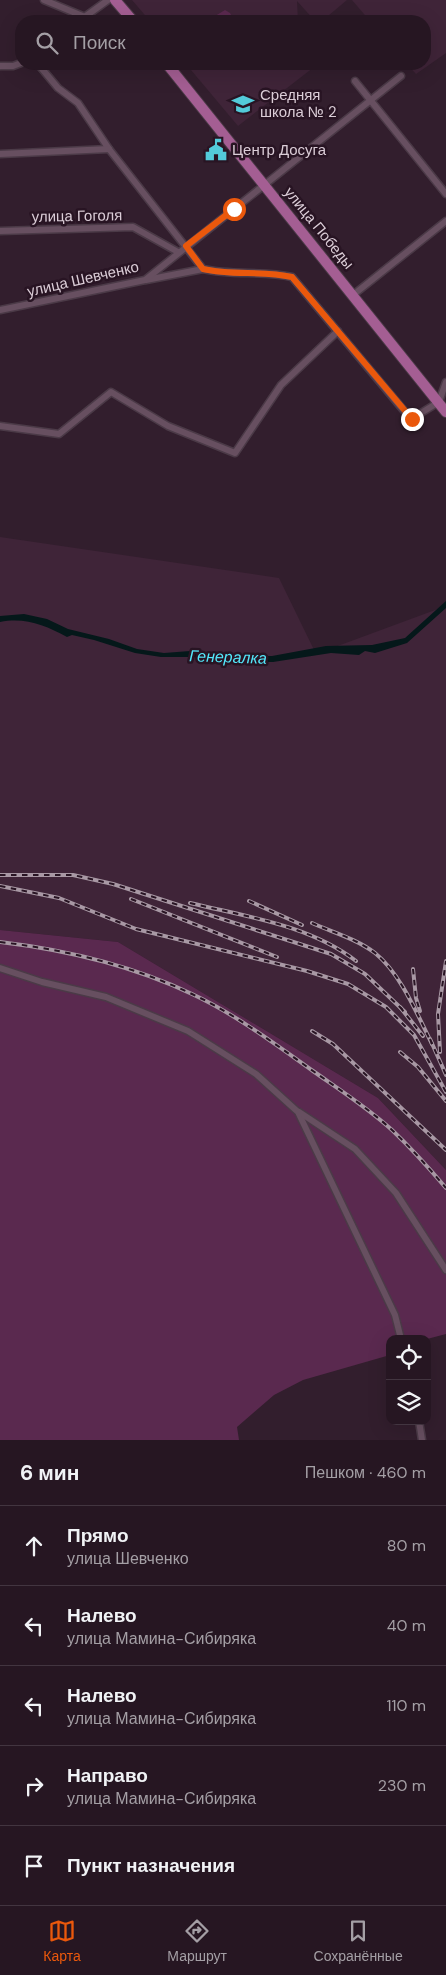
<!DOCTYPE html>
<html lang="ru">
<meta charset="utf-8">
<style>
:root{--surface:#261622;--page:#32232f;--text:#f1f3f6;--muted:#a49fa5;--line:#423540;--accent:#ea580c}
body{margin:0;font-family:"DM Sans",sans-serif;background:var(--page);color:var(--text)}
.controls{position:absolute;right:15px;bottom:15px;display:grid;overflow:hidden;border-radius:10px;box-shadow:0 5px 20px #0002}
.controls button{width:45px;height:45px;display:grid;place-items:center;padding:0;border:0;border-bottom:1px solid var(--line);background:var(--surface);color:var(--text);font:25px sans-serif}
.stop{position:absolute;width:15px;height:15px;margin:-11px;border:4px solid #ea580c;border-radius:50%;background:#fff}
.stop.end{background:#ea580c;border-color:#fff;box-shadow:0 1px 5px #0008}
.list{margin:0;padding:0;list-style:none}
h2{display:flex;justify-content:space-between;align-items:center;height:65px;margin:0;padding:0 20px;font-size:21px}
h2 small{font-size:16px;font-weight:400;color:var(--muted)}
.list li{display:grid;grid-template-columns:32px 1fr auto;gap:15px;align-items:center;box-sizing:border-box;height:80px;padding:0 20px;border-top:1px solid var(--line)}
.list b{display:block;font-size:19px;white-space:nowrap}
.list p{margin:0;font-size:16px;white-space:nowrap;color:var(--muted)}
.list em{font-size:16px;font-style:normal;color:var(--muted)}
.icon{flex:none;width:28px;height:28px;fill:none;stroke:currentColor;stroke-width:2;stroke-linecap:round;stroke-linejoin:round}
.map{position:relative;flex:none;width:446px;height:1440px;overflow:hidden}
.search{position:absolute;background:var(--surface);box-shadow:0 5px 20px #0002;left:15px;right:15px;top:15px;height:55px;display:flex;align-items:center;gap:12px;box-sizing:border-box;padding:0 18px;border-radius:20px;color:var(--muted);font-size:19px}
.sheet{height:465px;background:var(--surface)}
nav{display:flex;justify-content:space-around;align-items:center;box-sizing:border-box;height:70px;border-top:1px solid var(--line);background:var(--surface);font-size:14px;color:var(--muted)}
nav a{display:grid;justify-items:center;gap:2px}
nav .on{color:var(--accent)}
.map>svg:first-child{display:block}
</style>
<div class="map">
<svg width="446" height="1440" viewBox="0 0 446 1440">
<rect width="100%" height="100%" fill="#321e2d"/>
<g fill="#3f2438">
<path d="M 132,0 L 347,0 L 322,21 L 315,21 L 297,1 L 298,21 L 150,21 Z"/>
<path d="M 352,0 L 446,0 L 446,53 L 416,74 L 407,64 L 425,64 L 425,21 L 370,21 Z"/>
<path d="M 186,64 L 318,64 L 238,126 Z"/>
<path d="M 0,537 L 279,578 L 316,654 L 446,606 L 446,1170 L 378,1098 L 118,942 L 0,930 Z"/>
</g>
<g fill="#5a294f">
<path d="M 225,10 L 230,13 L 234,21 L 207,21 Z"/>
<path d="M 0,930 L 118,942 L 378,1098 L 446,1170 L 446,1334 L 427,1339 L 390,1339 L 390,1355 L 303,1380 L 274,1395 L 237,1427 L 239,1440 L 0,1440 Z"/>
</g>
<path fill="#05181a" d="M 446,601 L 446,608 L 407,643 L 375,653 L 365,651 L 359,655 L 331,653 L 273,662 L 222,661 L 193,657 L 161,657 L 135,653 L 94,640 L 72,635 L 67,637 C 45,625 25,617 0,622 L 0,616 L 24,614 L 47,619 L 68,629 L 109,639 L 137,649 L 164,653 L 190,651 L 221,657 L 272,656 L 326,646 L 372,645 L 405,638 Z"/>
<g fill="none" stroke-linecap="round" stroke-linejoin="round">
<g stroke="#4b3a47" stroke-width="9">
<g id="minor">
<path d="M 44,0 L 85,17"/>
<path d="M 79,21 L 108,0"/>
<path d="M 38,64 L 58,88 L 78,103 L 109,149 L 203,269 C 233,276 262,270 292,277 L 411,419 L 439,402 L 446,382"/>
<path d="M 0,66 L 13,66 L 21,63"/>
<path d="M 355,81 L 446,194"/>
<path d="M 0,154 L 109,149"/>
<path d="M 0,231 L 133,227 L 178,252"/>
<path d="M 146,280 L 203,269"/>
<path d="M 353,295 L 446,221"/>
<path d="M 0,310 L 145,280 L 401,76"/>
<path d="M 0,426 L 59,434 L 111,392 L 168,426 L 235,453 L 281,385 L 338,331"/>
<path d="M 0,968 L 42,982 L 106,997 L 188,1031 L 256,1074 L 298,1112 L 395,1315 L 401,1339"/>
<path d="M 299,1112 L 355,1149 L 396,1193 L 446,1270"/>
<path d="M 419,1421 L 422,1440"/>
</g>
</g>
<g stroke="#4b3a47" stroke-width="12">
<g id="primary">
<path d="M 115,0 L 133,21"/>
<path d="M 167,64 L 446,412"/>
</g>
</g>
<use href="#minor" stroke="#674f60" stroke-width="6"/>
<use href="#primary" stroke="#a45e93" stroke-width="10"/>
<g stroke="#a898a4" stroke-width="4">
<g id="rail">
<path d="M 0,875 L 73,875 L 113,884 L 331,954 L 365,974 L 405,1012"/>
<path d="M 0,886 L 59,898 L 136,929 L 307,971 L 348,984 L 386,1007 L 414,1035 L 446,1092"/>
<path d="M 131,899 L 277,957"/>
<path d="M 249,901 L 302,925"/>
<path d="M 190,903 C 248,917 309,925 356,961"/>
<path d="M 312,923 C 332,932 357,939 375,953 C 401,974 417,1014 432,1044"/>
<path d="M 0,942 C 67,950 131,965 192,994 C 235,1014 275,1044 313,1071 C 340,1090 368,1108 392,1130 C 411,1148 429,1168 446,1188"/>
<path d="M 413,969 L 416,998 L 420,1011"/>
<path d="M 400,1007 L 423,1036"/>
<path d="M 312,1031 L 333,1044 L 446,1150"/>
<path d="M 430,1039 L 446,1075"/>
<path d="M 400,1052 L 418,1067 L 446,1101"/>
<path d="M 440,1052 L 438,1014 L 446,961"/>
</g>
</g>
<use href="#rail" stroke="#281423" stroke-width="2" stroke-dasharray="5.5" stroke-linecap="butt"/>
</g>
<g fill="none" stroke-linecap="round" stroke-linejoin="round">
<path stroke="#ea580c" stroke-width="6" d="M 234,209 L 186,246 L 203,269 C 233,276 262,270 292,277 L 412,419"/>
</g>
<defs>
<g id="school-bare" transform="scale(1.725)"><path d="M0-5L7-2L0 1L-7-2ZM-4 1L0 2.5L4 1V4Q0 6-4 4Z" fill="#53cbda" stroke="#281423" stroke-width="2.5" paint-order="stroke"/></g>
<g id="civic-bare" transform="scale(1.725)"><path d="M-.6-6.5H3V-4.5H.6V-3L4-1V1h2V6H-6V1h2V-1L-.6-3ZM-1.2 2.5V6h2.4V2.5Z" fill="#53cbda" stroke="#281423" stroke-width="2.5" paint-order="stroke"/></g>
</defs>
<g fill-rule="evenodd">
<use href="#school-bare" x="243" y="104"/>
<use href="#civic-bare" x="216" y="150"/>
</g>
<g text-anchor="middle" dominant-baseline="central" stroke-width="5" stroke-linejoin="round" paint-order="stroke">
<g font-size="15" fill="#dbcdd7" stroke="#281423" text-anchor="start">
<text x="260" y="95">Средняя<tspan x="260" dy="17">школа № 2</tspan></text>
<text x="232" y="150">Центр Досуга</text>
</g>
<g font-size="15" fill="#dbcdd7" stroke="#281423">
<text transform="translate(77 216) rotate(-1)">улица Гоголя</text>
<text transform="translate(319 228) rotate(51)">улица Победы</text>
<text transform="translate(83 279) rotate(-13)">улица Шевченко</text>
</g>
<g font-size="16" font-style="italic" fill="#53e7fa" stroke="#281423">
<text transform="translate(228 657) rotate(2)">Генералка</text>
</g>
</g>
</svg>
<div class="controls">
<button><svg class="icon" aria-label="locate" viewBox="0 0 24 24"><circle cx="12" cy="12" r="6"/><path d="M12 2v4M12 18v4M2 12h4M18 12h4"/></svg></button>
<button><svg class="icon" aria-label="layers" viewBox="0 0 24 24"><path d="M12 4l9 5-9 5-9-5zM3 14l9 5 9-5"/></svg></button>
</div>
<div class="stop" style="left:234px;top:209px"></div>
<div class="stop end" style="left:412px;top:419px"></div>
<div class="search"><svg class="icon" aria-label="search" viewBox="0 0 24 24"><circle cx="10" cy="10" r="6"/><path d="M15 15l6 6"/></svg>Поиск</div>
</div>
<section class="sheet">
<h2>6 мин<small>Пешком · 460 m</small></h2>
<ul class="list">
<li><svg class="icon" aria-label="ahead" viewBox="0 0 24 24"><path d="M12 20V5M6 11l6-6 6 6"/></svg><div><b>Прямо</b><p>улица Шевченко</p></div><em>80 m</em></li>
<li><svg class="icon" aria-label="left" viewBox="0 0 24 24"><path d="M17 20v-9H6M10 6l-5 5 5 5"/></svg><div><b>Налево</b><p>улица Мамина-Сибиряка</p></div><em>40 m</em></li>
<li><svg class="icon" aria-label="left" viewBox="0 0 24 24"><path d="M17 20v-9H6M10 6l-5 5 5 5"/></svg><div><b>Налево</b><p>улица Мамина-Сибиряка</p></div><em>110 m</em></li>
<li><svg class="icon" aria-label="right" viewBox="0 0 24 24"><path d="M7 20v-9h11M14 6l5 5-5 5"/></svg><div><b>Направо</b><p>улица Мамина-Сибиряка</p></div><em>230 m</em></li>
<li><svg class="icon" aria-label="arrive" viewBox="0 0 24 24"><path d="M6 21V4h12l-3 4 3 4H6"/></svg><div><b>Пункт назначения</b></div></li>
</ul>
</section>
<nav>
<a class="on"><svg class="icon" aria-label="map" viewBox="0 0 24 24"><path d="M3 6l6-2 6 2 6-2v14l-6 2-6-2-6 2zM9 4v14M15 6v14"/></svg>Карта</a>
<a><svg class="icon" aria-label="directions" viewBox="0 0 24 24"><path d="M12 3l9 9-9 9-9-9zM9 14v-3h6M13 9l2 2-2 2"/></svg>Маршрут</a>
<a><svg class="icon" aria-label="saved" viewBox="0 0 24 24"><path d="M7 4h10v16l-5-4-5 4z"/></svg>Сохранённые</a>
</nav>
